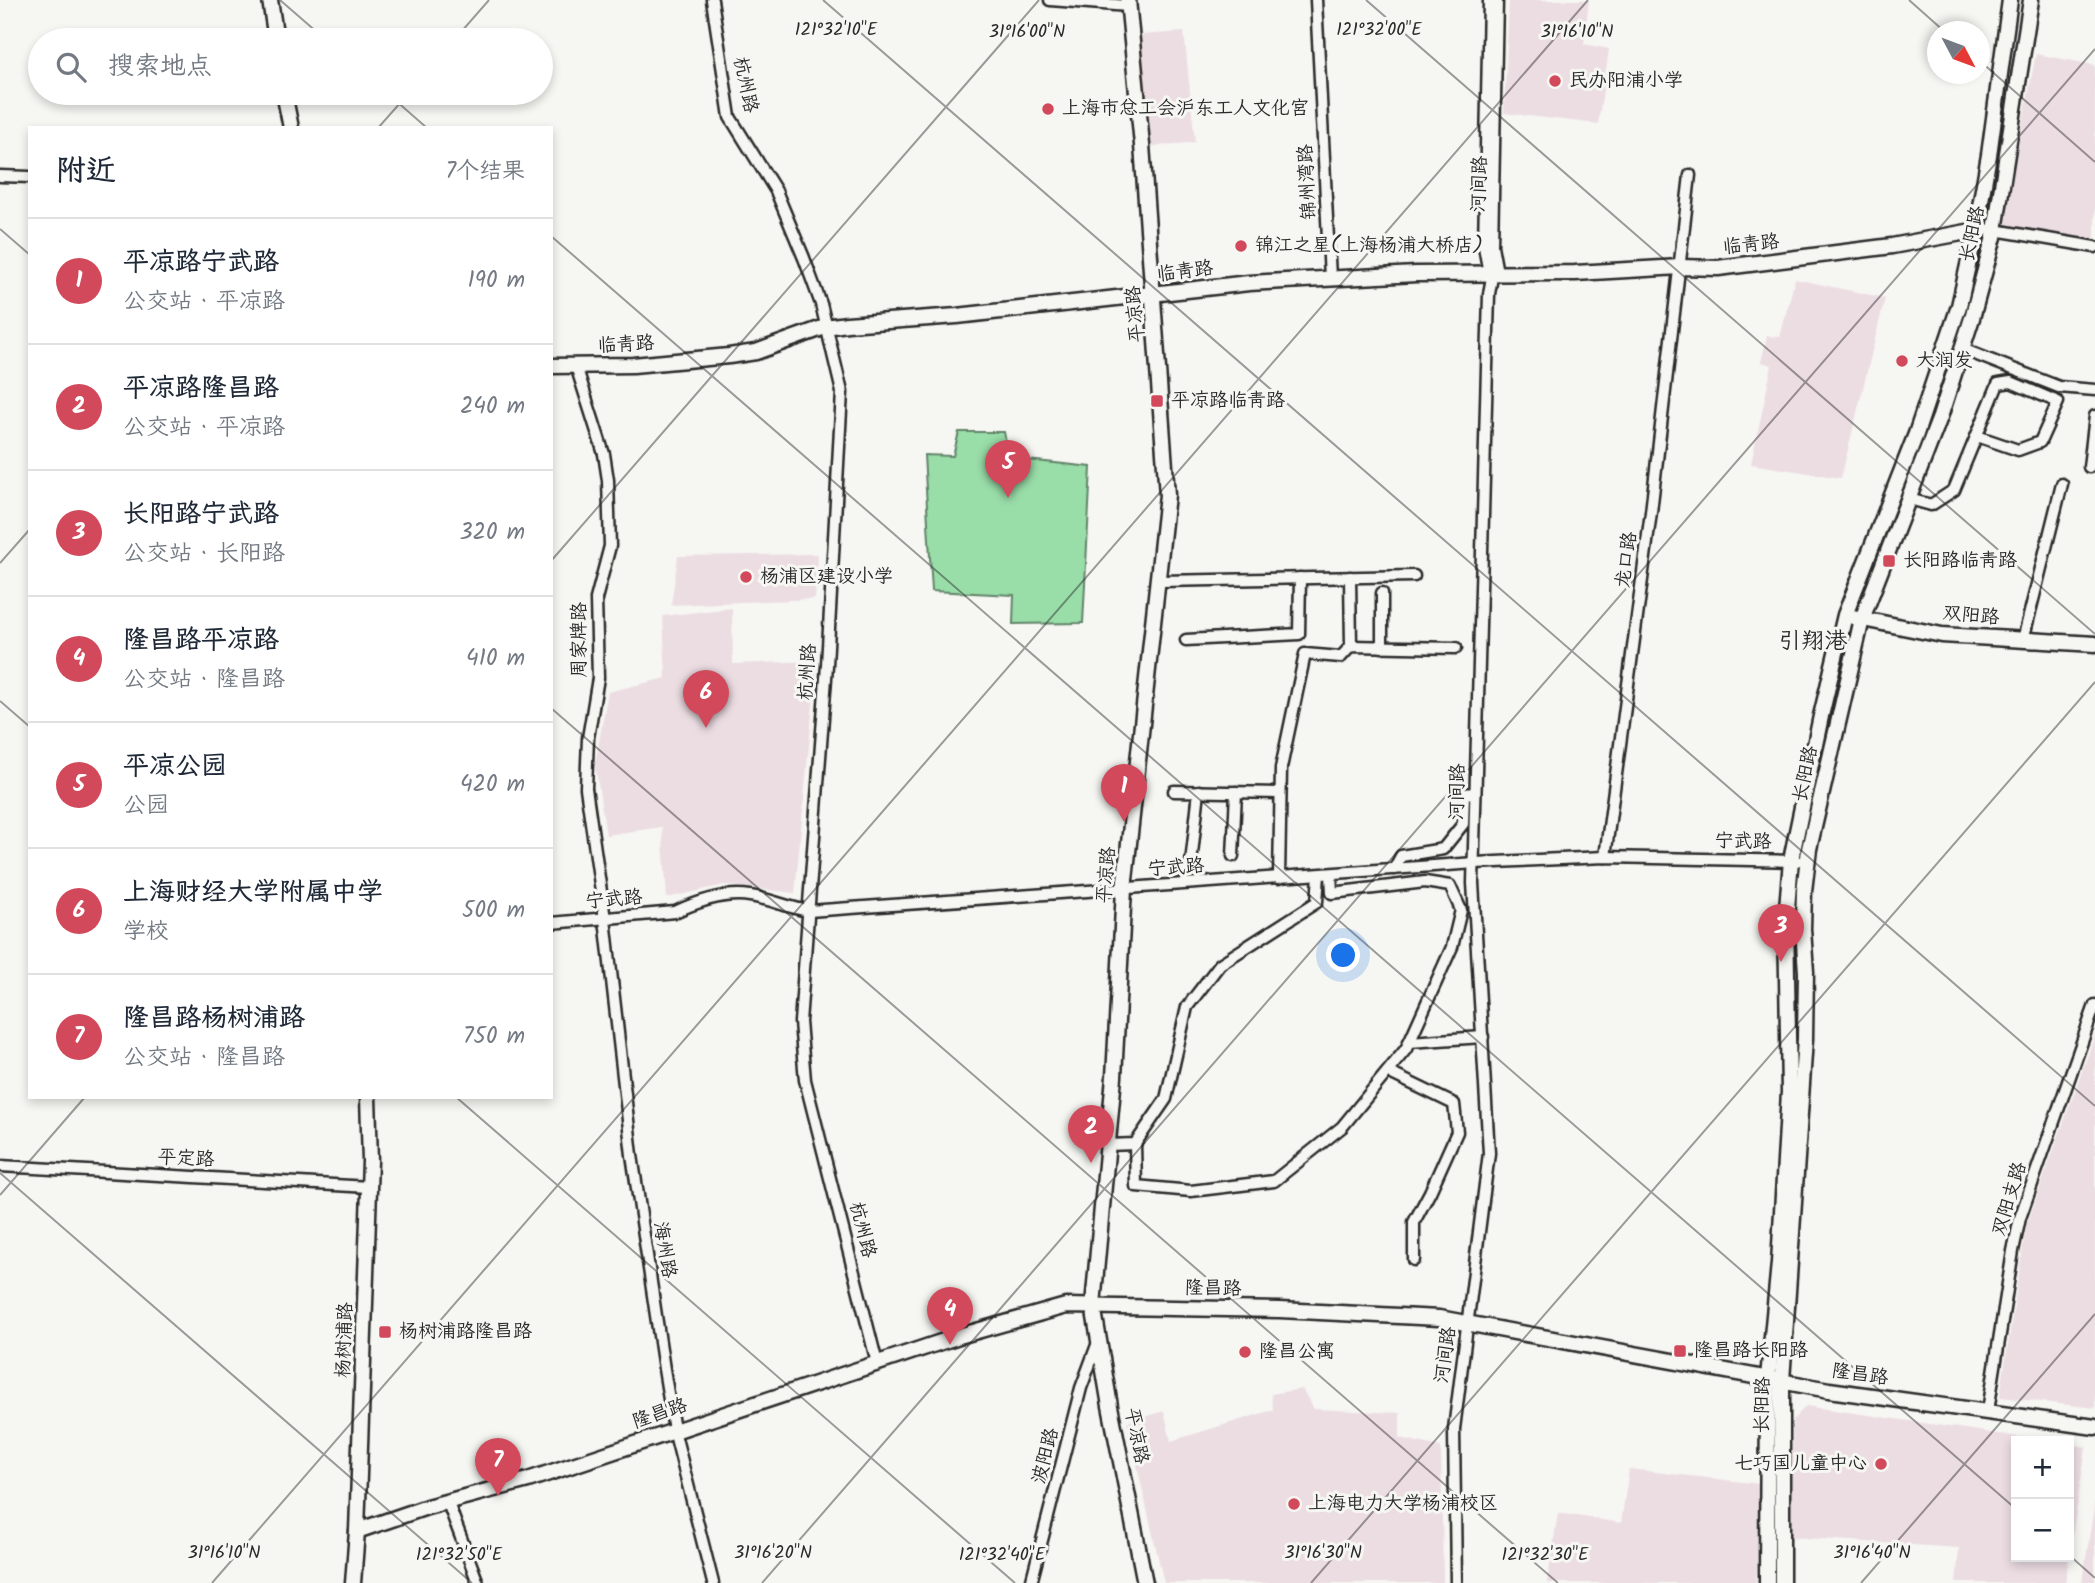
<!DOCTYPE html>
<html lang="zh">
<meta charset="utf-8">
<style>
:root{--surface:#fff;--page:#f2f2f3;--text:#1f2937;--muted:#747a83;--line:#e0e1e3;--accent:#d1495b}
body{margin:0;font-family:Kalam,"LXGW WenKai TC",sans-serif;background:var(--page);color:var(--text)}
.controls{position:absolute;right:21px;bottom:21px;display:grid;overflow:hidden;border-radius:0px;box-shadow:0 4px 10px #0003}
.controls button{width:63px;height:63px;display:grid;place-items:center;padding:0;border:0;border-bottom:2px solid var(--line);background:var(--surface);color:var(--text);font:35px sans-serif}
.compass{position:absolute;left:1927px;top:21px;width:63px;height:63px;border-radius:50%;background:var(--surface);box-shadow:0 4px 10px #0003;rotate:131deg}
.you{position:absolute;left:1344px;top:956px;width:24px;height:24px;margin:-18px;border:5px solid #fff;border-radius:50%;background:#1a73e8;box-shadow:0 0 0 10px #1a73e833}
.badge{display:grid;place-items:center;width:46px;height:46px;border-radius:50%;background:var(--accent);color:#fff;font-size:23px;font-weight:700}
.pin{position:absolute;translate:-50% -58px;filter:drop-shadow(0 2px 4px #0008)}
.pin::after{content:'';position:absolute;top:37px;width:24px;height:21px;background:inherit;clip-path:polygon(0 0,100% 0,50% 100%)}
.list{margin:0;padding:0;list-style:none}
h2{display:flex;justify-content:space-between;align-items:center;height:91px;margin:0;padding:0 28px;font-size:30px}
h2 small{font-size:23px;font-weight:400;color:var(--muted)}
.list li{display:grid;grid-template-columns:46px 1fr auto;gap:21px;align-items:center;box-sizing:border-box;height:126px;padding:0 28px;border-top:2px solid var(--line)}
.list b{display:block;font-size:26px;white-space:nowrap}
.list p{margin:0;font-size:23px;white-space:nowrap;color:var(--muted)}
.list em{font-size:23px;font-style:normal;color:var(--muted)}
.icon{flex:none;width:38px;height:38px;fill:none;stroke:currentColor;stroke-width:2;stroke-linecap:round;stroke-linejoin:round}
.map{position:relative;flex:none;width:2095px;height:1583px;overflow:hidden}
.search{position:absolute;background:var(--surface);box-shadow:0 4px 10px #0003;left:28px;top:28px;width:525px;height:77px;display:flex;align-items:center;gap:18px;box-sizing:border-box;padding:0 24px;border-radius:38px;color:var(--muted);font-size:26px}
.panel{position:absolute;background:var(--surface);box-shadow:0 4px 10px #0003;left:28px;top:126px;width:525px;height:973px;border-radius:0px}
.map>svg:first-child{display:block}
</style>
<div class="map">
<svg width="2095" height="1583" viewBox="0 0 2095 1583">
<rect width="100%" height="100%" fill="#f6f6f2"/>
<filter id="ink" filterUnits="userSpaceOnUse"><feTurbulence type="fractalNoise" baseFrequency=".0143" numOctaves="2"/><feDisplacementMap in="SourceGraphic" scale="14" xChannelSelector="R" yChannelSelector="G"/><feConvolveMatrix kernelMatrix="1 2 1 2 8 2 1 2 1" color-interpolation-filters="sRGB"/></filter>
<g filter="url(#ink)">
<g fill="#ecdde3">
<path d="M 1509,0 L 1589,0 L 1584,44 L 1609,49 L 1598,124 L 1504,113 Z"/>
<path d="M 1184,32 L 1195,142 L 1149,147 L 1141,35 Z"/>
<path d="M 2036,54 L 2095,65 L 2095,253 L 2001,233 Z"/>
<path d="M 1795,279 L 1885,298 L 1841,478 L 1751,464 L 1772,365 L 1761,362 L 1767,336 L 1780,337 Z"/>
<path d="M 818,554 L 815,599 L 671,605 L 678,556 Z"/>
<path d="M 732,608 L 733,664 L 817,661 L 795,893 L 724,885 L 667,898 L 662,827 L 606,835 L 595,764 L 608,692 L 666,678 L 663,616 Z"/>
<path d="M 2095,1035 L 2095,1408 L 2000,1397 L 2026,1227 Z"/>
<path d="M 1302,1389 L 1314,1409 L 1400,1413 L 1400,1438 L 1441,1447 L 1443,1583 L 1164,1583 L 1127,1422 L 1164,1411 L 1171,1441 L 1273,1410 L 1271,1394 Z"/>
<path d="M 1806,1406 L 2048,1441 L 2016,1441 L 2016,1557 L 2069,1557 L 2069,1444 L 2086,1447 L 2065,1583 L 1956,1583 L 1959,1548 L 1790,1537 L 1793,1420 Z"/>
<path d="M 1629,1469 L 1760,1484 L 1756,1583 L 1547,1583 L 1558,1513 L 1621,1523 Z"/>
<path d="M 2095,1501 L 2095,1583 L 2082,1583 Z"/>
</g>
<path fill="#99dda8" stroke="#62846a" stroke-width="2" d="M 959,432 L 1004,432 L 1009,458 L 1091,467 L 1083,623 L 1013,624 L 1014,595 L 932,591 L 924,455 L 953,456 Z"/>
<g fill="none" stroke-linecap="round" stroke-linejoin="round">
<g stroke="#2b2b2b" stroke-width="15">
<g id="street">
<path d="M 712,0 L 730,117 L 776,191 L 804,258 L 821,304 L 842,392 L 827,665 L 800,1022 L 805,1080 L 877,1363"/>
<path d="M 1050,0 L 1128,6"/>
<path d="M 1316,0 L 1330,278"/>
<path d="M 0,176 L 30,177"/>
<path d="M 1995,230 L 2095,247"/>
<path d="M 1962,349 L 2059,387 L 2095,390"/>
<path d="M 576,366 L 604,454 L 608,480 L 610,546 L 596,599 L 598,678 L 588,738 L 586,788 L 605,919 L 632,1155 L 664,1369 L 674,1430 L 713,1583"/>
<path d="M 2089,467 L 2095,416"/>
<path d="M 1909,499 L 1931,505 L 1954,490 L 1998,384 L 2011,382 L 2058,402 L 2040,442 L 2018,450 L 1977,436"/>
<path d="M 1350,577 L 1351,646"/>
<path d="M 1160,581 L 1414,576"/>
<path d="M 1382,593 L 1382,647"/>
<path d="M 1186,640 L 1299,634 L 1300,578"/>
<path d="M 2023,640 L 2062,484"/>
<path d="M 1174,791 L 1280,793"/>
<path d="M 1233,856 L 1236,792"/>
<path d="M 1605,857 L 1651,512 L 1690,175"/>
<path d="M 1191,863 L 1199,791"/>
<path d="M 1394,869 L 1401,856 L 1443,849 L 1463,824 L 1464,794 L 1474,793"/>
<path d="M 1279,878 L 1281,768 L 1305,654 L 1341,657 L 1351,646 L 1456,648"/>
<path d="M 551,923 L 675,912 C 697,902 726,892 750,896 C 770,899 789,908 809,911 L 1475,863 L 1605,857 L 1797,861"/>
<path d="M 1409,1042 L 1483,1037"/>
<path d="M 1394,1075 L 1454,1104 L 1457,1132 L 1430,1192 L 1414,1222 L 1414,1260"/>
<path d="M 1135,1144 L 1136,1186 L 1191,1191 L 1274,1181 L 1342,1127 L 1406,1049 L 1452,947 L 1461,910 L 1450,886 L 1425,882 L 1332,893 L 1331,874"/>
<path d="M 1107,1145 L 1135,1144 L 1166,1099 L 1187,1007 L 1220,964 L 1317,902 L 1319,875"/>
<path d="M 0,1166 L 369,1187"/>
<path d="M 1988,1411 L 2013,1251 L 2020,1218 L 2095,1005"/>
<path d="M 448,1503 L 478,1583"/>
<path d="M 1031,1583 L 1081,1388 L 1097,1345"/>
<path d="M 1456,1583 L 1454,1429 L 1489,1153 L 1473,883 L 1489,294 L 1493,271"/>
</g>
</g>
<g stroke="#2b2b2b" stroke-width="19">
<g id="secondary">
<path d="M 270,0 L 276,40"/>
<path d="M 1128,0 L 1142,145 L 1167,495 L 1124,889 L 1114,1077 L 1093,1305 L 1110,1406 L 1145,1583"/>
<path d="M 284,93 L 291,128"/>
<path d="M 551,366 L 633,365 L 729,356 L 756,352 L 825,327 L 847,324 L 957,316 L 1249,283 L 1416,274 L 1575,273 L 1680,267 L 1718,268 L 1892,246 L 1983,229"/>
<path d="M 1853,617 L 1942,635 L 2095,644"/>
<path d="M 357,1531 L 427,1507 L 528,1480 L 959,1336 L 1066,1306 L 1280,1310 L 1439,1318 L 1829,1390 L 2095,1427"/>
<path d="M 353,1583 L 357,1531 L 370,1161 L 368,1097"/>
<path d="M 1767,1583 L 1768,1378 L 1779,1263 L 1789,1092 L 1786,920 L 1791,860 L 1821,716 L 1845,615 L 1916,434 L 1959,306 L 1976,229 L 1989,155 L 2010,0"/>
<path d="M 1782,1583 L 1782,1381 L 1805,1039 L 1806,972 L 1803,929 L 1804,891 L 1809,849 L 1862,619 L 1940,417 L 1972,318 L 1994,237 L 2031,0"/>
</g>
</g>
<g stroke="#2b2b2b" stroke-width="23">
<path id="highway" d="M 1493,0 L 1488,246 L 1493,273"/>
</g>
<use href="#street" stroke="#f6f6f2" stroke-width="10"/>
<use href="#secondary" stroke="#f6f6f2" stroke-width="14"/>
<use href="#highway" stroke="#f6f6f2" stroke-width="18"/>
</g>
</g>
<path fill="none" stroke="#2b2b2b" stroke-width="2" stroke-opacity="0.45" d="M 280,0 L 326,40M 823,0 L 2095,1106M 1366,0 L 2095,634M 1909,0 L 1945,32M 454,40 L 489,0M 1980,61 L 2095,162M 387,93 L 427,128M 378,128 L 409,93M 0,229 L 30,255M 551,236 L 2016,1509M 551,561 L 1039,0M 0,563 L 30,529M 0,701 L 30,727M 551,708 L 1558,1583M 456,1097 L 1015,1583M 0,1173 L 472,1583M 0,1195 L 85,1097M 2069,1555 L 2095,1578M 212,1583 L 1588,0M 762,1583 L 2095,49M 1311,1583 L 2095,682M 1861,1583 L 2095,1314"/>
<g fill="#d1495b" stroke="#f6f6f2" stroke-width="2.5">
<circle cx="1555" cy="81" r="7"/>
<circle cx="1048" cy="109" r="7"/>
<circle cx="1241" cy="246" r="7"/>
<circle cx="1902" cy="361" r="7"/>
<rect x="1150" y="394" width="14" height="14" rx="3.5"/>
<rect x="1882" y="554" width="14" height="14" rx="3.5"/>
<circle cx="746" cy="577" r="7"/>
<rect x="378" y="1325" width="14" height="14" rx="3.5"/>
<rect x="1673" y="1344" width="14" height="14" rx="3.5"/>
<circle cx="1245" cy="1352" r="7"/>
<circle cx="1881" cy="1464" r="7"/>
<circle cx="1294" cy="1504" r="7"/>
</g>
<g text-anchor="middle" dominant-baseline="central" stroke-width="6" stroke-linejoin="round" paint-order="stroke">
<g font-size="19" fill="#2b2b2b" stroke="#f6f6f2" text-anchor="start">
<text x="1569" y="81">民办阳浦小学</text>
<text x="1062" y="109">上海市总工会沪东工人文化宫</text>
<text x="1255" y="246">锦江之星(上海杨浦大桥店)</text>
<text x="1916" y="361">大润发</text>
<text x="1171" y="401">平凉路临青路</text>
<text x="1903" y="561">长阳路临青路</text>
<text x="760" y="577">杨浦区建设小学</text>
<text x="399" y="1332">杨树浦路隆昌路</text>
<text x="1694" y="1351">隆昌路长阳路</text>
<text x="1259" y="1352">隆昌公寓</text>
<text x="1867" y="1464" text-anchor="end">七巧国儿童中心</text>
<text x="1308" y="1504">上海电力大学杨浦校区</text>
</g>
<g font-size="19" fill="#2b2b2b" stroke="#f6f6f2">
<text transform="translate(745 85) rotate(78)">杭州路</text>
<text transform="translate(1308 182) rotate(-93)">锦州湾路</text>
<text transform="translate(1480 184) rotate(-88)">河间路</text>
<text transform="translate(1973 234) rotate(-78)">长阳路</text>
<text transform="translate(1751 245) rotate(-6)">临青路</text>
<text transform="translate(1185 272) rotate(-7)">临青路</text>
<text transform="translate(1136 314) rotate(-95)">平凉路</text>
<text transform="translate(626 345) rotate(-3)">临青路</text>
<text transform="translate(1627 560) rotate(-82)">龙口路</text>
<text transform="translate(1971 616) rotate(5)">双阳路</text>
<text transform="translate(580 640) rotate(-90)">周家牌路</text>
<text transform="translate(808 672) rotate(-86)">杭州路</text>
<text transform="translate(1806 774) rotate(-78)">长阳路</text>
<text transform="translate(1458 792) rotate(-89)">河间路</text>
<text transform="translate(1743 842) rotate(1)">宁武路</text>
<text transform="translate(1176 868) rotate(-4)">宁武路</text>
<text transform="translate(1107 875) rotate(-85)">平凉路</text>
<text transform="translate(614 900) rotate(-5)">宁武路</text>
<text transform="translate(186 1159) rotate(3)">平定路</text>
<text transform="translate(2010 1199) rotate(-73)">双阳支路</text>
<text transform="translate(862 1230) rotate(76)">杭州路</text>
<text transform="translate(664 1250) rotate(80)">海州路</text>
<text transform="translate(1213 1289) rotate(1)">隆昌路</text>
<text transform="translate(345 1340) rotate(-88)">杨树浦路</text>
<text transform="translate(1446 1355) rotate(-82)">河间路</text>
<text transform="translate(1860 1375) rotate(8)">隆昌路</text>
<text transform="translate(1763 1405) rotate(-89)">长阳路</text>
<text transform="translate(660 1414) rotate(-19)">隆昌路</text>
<text transform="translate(1136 1436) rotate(79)">平凉路</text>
<text transform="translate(1046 1456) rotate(-76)">波阳路</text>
</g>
<g font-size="23" fill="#2b2b2b" stroke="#f6f6f2">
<text x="1813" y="642">引翔港</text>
</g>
</g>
<g font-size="18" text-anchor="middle" fill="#2b2b2b" stroke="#f6f6f2" stroke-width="6" stroke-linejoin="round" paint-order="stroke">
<text x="836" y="35">121°32'10"E</text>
<text x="1379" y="35">121°32'00"E</text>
<text x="1027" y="37">31°16'00"N</text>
<text x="1577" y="37">31°16'10"N</text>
<text x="224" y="1558">31°16'10"N</text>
<text x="773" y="1558">31°16'20"N</text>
<text x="1323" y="1558">31°16'30"N</text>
<text x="1872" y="1558">31°16'40"N</text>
<text x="459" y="1560">121°32'50"E</text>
<text x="1002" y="1560">121°32'40"E</text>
<text x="1545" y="1560">121°32'30"E</text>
</g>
</svg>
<div class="controls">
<button>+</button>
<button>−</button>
</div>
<svg class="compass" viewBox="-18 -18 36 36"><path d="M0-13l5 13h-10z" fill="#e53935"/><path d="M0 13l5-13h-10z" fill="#747a83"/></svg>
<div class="you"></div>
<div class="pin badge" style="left:1124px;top:822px">1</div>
<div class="pin badge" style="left:1091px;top:1163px">2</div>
<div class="pin badge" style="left:1781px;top:962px">3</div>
<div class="pin badge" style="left:950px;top:1345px">4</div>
<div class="pin badge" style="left:1008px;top:498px">5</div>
<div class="pin badge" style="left:706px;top:728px">6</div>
<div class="pin badge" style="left:498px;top:1496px">7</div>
<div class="search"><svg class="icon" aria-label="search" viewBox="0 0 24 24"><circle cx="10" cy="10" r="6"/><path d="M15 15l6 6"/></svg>搜索地点</div>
<section class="panel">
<h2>附近<small>7个结果</small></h2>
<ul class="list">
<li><span class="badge">1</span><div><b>平凉路宁武路</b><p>公交站 · 平凉路</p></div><em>190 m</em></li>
<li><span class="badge">2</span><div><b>平凉路隆昌路</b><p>公交站 · 平凉路</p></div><em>240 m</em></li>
<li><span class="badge">3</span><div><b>长阳路宁武路</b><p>公交站 · 长阳路</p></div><em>320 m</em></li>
<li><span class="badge">4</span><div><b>隆昌路平凉路</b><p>公交站 · 隆昌路</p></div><em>410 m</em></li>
<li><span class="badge">5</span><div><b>平凉公园</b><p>公园</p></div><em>420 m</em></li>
<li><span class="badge">6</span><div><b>上海财经大学附属中学</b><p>学校</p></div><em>500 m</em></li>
<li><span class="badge">7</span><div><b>隆昌路杨树浦路</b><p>公交站 · 隆昌路</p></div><em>750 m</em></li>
</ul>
</section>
</div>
